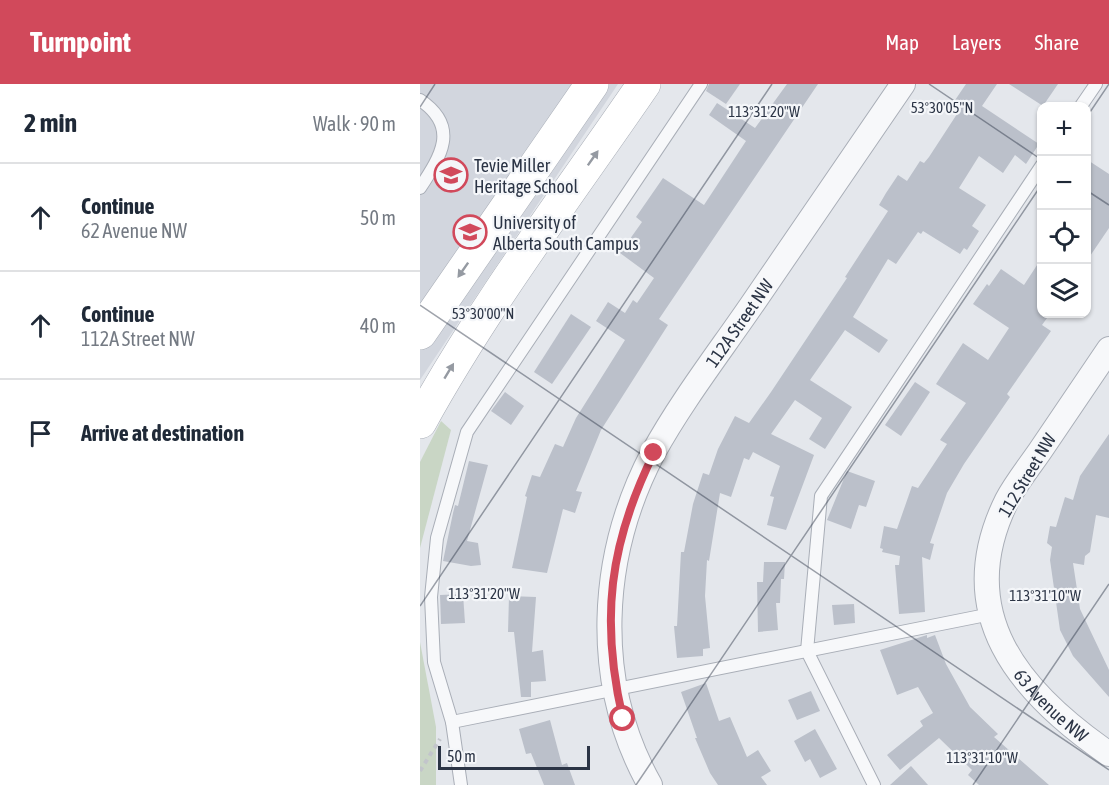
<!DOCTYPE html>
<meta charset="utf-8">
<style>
:root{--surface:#fff;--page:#f2f2f3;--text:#1f2937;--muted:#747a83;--line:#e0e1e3;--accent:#d1495b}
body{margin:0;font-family:"Asap Condensed",sans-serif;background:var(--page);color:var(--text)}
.controls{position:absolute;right:18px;top:18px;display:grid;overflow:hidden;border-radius:12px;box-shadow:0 2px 4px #0004}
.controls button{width:54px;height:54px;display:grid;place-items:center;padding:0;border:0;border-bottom:2px solid var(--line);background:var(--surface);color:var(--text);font:30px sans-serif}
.scale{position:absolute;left:18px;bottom:15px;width:152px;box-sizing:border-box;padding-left:6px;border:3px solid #2b3445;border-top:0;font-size:16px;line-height:21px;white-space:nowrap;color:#2b3445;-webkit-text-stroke:4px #f4f6f9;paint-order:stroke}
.stop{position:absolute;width:18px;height:18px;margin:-14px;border:4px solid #d1495b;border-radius:50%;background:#fff}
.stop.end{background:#d1495b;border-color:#fff;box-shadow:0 2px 6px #0008}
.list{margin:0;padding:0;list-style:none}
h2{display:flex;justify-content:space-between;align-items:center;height:78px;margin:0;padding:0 24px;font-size:26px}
h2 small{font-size:20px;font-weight:400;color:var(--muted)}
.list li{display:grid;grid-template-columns:39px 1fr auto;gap:18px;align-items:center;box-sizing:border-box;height:108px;padding:0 24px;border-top:2px solid var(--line)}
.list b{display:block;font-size:22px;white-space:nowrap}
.list p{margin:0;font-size:20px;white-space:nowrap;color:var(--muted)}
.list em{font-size:20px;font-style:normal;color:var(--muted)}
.icon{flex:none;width:33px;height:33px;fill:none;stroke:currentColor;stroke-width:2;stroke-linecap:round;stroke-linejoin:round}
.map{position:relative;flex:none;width:689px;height:701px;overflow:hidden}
header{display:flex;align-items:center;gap:36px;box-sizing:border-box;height:84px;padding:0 30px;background:var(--accent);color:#fff}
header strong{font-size:28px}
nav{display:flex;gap:33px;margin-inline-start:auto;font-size:21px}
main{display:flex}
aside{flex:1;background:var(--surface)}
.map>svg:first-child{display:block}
</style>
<header>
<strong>Turnpoint</strong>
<nav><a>Map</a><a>Layers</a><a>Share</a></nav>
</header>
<main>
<aside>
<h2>2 min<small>Walk · 90 m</small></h2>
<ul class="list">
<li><svg class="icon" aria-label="ahead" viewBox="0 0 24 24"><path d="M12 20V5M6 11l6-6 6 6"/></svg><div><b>Continue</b><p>62 Avenue NW</p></div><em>50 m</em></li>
<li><svg class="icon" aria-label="ahead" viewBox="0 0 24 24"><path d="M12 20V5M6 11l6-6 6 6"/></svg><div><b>Continue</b><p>112A Street NW</p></div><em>40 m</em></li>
<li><svg class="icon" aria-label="arrive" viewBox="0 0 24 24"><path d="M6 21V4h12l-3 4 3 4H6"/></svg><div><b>Arrive at destination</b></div></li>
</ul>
</aside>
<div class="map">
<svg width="689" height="701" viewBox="0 0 689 701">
<rect width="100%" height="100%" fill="#e4e7ec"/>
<path fill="#d2d6de" d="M 0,0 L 198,0 L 0,296 Z"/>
<g fill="#c9d6c5">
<path d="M 21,337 L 31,346 L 0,464 L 0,378 Z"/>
<path d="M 0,558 L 16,643 L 16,701 L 0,701 Z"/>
</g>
<g fill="#bbc0ca">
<path d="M 289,0 L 320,0 L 306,20 L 286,7 Z"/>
<path d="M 367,0 L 398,0 L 239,235 L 248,241 L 181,346 L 156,407 L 162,408 L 155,429 L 143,425 L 127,489 L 92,484 L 107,413 L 105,412 L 112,391 L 120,393 L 135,360 L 143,363 L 156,334 L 205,256 L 176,237 L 188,218 L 205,229 L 213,216 L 217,219 L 234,194 L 200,169 L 222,138 L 216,133 L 243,94 L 284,121 L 326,57 L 289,31 L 297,19 L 335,44 Z"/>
<path d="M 546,0 L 577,0 L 562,22 L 619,60 L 606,80 L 595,71 L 583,89 L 559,72 L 539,104 L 566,121 L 552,142 L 559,147 L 547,166 L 544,164 L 540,170 L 503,147 L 501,150 L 498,148 L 476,180 L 468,175 L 433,233 L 468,256 L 459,269 L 425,246 L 390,296 L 432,323 L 405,365 L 389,355 L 402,334 L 375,316 L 351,350 L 394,371 L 366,446 L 347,441 L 354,413 L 350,412 L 360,382 L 333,368 L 329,376 L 324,374 L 311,413 L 300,409 L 289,477 L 287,476 L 285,512 L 290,564 L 283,565 L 283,572 L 257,574 L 254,542 L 257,542 L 261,468 L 264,468 L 273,420 L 283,389 L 289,391 L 298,365 L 315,332 L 329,339 L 351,308 L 427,194 L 425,193 L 468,127 L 459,121 L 466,109 L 478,91 L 487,97 L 500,77 L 504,79 L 509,73 L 537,30 L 529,25 Z"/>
<path d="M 589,0 L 638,0 L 623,22 Z"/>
<path d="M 666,75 L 689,90 L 689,144 L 666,178 Z"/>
<path d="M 621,175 L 621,230 L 630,230 L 622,241 L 631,247 L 587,310 L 590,313 L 544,380 L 527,409 L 510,459 L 514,460 L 510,476 L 502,473 L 505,528 L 479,530 L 475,481 L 479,481 L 480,472 L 462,468 L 463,465 L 460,464 L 464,442 L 477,445 L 492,402 L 498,404 L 527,360 L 520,356 L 546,319 L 516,300 L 543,259 L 568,276 L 589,244 L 553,220 L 567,200 L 569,202 L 581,185 L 604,201 Z"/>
<path d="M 151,230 L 171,243 L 132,300 L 114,288 Z"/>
<path d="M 495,298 L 510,308 L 481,352 L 465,341 Z"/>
<path d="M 85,308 L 104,322 L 91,341 L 71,327 Z"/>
<path d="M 689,350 L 689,434 L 676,431 L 670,468 L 665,472 L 664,481 L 653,479 L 660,525 L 689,586 L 689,613 L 653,572 L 640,546 L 630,476 L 632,463 L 627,459 L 630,442 L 636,443 L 645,413 L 653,416 L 660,392 Z"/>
<path d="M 49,377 L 68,381 L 47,457 L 58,459 L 61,481 L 51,482 L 23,477 L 33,429 L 35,421 L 38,422 Z"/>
<path d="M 427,387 L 455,397 L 446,423 L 439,421 L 431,445 L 407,436 Z"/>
<path d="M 344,478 L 365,478 L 364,495 L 361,495 L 360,519 L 356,519 L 358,546 L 338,548 L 337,498 L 343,498 Z"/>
<path d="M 43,510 L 45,539 L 21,540 L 20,511 Z"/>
<path d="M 89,512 L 116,513 L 112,568 L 123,566 L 126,597 L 111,598 L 111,613 L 101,613 L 94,548 L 88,548 Z"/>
<path d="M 434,520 L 435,539 L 414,541 L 412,521 Z"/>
<path d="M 507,551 L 507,554 L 515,551 L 526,580 L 550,623 L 578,650 L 574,653 L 629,701 L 559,701 L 548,691 L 552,686 L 519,654 L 480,686 L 467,671 L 503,642 L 500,637 L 513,629 L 498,603 L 477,611 L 460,566 Z"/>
<path d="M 286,599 L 299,637 L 310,633 L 327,673 L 338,666 L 351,687 L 341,693 L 347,701 L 298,701 L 290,689 L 275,654 L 277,654 L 261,608 Z"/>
<path d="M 391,607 L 400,627 L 377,636 L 368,616 Z"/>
<path d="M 130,636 L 142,681 L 147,679 L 155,701 L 124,701 L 111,669 L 106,670 L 99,645 Z"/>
<path d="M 395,645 L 417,685 L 400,694 L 390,675 L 385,678 L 374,657 Z"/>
<path d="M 491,682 L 508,701 L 470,701 Z"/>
</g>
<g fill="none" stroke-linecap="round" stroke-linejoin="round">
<g stroke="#a9aeb7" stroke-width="14">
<g id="lane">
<path d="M 0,16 C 40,43 21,72 0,104"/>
<path d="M 661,22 L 676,0"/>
<path d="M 32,638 L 571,530"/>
<path d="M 41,701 L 32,638 L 14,578 L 11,513 L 17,454 L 47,348 L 281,0"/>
<path d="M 454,701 L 387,567 L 401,412 L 622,81"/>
</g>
</g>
<g stroke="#a9aeb7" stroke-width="26">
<g id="street">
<path id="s1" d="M 689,265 C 666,299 643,333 620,367 C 609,383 596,399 587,416 C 531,529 599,608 689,670"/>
<path id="s2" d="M 230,701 C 172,598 179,472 233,369 C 261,318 298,270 331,222 C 382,148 432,74 483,0"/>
</g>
</g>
<g stroke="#a9aeb7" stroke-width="34">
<g id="secondary">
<path d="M 0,249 L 172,0"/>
<path d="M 0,338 C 65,220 148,111 224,0"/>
</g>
</g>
<path stroke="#c2c5cb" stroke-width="4" stroke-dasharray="4.5 4.5" stroke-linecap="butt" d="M 0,687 L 20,655"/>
<use href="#lane" stroke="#f7f8fa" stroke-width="12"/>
<use href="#street" stroke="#f7f8fa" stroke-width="24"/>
<use href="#secondary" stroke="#fff" stroke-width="33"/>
</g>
<defs><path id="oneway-solid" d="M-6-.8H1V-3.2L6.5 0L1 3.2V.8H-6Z" transform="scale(1.5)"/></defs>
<g fill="#959aa2">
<use href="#oneway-solid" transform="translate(173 74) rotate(-55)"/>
<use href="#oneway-solid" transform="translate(43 186) rotate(125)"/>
<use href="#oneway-solid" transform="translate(29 287) rotate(-59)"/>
</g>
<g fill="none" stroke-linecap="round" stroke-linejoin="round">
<path stroke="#d1495b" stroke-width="8" d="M 203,635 C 180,536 189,460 234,369"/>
</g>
<path fill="none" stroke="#2b3445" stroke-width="1.5" stroke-opacity="0.45" d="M 509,0 L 622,76M 0,23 L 15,0M 666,34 L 689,0M 666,106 L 689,121M 0,221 L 689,686M 0,522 L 352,0M 216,701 L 622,100M 553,701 L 689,500"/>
<defs>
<g id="school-ring" transform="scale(1.725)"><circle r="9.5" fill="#f4f6f9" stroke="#d1495b" stroke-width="1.5"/><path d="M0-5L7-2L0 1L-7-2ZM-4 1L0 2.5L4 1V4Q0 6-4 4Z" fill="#d1495b"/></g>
<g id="university-ring" transform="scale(1.725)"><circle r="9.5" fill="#f4f6f9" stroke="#d1495b" stroke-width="1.5"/><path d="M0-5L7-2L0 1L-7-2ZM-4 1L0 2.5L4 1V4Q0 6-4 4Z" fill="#d1495b"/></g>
</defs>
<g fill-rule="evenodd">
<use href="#school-ring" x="31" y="91"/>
<use href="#university-ring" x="50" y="148"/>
</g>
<g text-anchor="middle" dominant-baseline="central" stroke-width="4.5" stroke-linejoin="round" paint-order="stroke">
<g font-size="18" fill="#2b3445" stroke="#f4f6f9" text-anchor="start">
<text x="54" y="81">Tevie Miller<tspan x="54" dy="21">Heritage School</tspan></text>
<text x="73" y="138">University of<tspan x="73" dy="21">Alberta South Campus</tspan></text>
</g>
<g font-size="18" fill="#2b3445" stroke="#f4f6f9">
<text stroke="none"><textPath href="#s2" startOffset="502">112A Street NW</textPath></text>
<text transform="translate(607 391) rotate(-59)">112 Street NW</text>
<text stroke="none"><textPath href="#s1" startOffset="411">63 Avenue NW</textPath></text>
</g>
</g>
<g font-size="15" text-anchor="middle" fill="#2b3445" stroke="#f4f6f9" stroke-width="4.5" stroke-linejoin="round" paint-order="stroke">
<text x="522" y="29">53°30'05"N</text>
<text x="344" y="33">113°31'20"W</text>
<text x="63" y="235">53°30'00"N</text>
<text x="64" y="515">113°31'20"W</text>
<text x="625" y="517">113°31'10"W</text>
<text x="562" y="679">113°31'10"W</text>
</g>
</svg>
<div class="controls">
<button>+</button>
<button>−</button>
<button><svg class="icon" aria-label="locate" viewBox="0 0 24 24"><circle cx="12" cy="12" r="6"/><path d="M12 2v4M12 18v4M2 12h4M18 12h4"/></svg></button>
<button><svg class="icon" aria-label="layers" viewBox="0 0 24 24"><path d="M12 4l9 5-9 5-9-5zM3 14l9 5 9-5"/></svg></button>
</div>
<div class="scale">50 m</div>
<div class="stop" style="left:203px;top:635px"></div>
<div class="stop end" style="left:234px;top:369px"></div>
</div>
</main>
